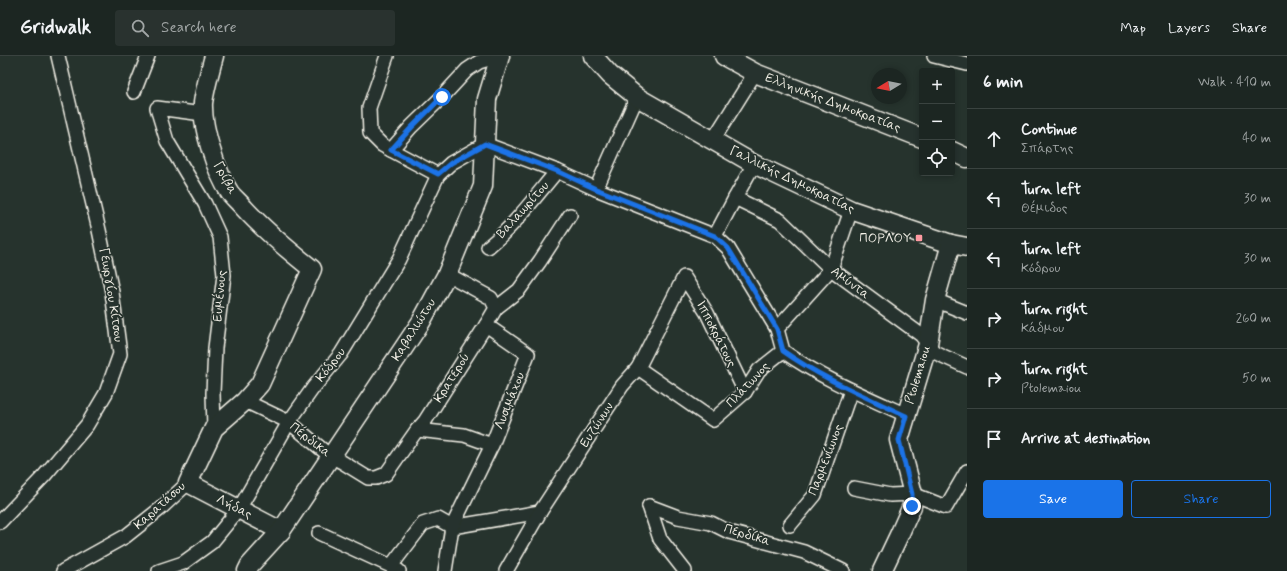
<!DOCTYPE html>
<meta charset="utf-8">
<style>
:root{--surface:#1c2622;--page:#29322f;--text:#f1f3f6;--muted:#a0a5a5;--line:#3a4340;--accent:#1a73e8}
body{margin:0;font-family:Mynerve,sans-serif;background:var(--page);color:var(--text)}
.controls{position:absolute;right:12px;top:12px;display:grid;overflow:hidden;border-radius:4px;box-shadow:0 2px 6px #0003}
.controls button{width:36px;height:36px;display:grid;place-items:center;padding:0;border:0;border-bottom:1px solid var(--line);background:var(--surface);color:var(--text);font:20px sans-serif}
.compass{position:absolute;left:871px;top:12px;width:36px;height:36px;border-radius:50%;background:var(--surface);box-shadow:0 2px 6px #0003;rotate:260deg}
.stop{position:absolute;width:12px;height:12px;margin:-9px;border:3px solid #1a73e8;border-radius:50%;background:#fff}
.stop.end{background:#1a73e8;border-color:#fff;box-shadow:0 1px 4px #0008}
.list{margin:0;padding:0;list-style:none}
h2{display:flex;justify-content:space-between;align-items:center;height:52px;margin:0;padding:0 16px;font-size:17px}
h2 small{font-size:13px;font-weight:400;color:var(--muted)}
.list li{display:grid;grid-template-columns:26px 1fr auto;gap:12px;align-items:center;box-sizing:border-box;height:60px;padding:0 16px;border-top:1px solid var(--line)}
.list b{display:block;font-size:15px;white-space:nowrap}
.list p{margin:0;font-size:13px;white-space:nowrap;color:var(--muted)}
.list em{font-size:13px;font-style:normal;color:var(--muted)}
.actions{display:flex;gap:8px;padding:12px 16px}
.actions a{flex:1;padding:9px 0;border:1px solid var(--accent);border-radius:4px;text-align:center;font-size:14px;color:var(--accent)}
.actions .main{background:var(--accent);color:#fff}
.icon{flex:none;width:22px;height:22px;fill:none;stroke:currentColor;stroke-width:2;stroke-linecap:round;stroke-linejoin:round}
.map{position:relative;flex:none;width:967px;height:515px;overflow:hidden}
header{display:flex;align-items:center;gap:24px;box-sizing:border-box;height:56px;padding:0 20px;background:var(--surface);border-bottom:1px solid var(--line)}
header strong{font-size:19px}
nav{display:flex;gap:22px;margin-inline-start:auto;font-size:14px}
.search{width:280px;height:36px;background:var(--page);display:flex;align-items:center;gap:10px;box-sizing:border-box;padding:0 14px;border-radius:4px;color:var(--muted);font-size:15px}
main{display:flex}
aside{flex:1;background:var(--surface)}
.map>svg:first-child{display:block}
</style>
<header>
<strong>Gridwalk</strong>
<div class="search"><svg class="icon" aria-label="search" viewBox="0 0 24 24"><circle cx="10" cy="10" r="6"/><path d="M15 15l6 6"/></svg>Search here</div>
<nav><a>Map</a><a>Layers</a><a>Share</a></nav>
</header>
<main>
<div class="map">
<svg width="967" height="515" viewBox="0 0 967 515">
<rect width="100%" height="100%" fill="#26332d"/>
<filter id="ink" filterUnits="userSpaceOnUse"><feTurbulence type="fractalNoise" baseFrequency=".025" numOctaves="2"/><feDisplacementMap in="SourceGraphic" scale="8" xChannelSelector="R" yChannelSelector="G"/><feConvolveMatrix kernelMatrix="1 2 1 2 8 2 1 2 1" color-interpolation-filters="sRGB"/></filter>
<g filter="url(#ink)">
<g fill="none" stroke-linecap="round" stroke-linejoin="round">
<g stroke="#f4f1e8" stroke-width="16">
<g id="street">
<path d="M 387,0 L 369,52 L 370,77 L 382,89 L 391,94 L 438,119"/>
<path d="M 934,0 L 967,8"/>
<path d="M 134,36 L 148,0"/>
<path d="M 203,58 L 157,52 L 167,85 L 205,148 L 220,181 L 224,219 L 215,292 L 213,337 L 214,372"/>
<path d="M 713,84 L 755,17"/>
<path d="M 391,94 L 411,71 L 442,41 L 467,14 L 479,6 L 499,0"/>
<path d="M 596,133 L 637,41"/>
<path d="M 735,142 L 780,164 L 831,213 L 921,279 L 934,296 L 967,311"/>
<path d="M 715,180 L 735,142 L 754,108"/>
<path d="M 488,191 C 515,169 535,141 557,115"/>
<path d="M 935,244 L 967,257"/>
<path d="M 496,252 L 519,234 L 540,205 L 570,159"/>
<path d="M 777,273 L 831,213 L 851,154"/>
<path d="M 638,312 L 713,364 L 745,336 L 759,314 L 783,295"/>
<path d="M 245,345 L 289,366 L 330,400 L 342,406 L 368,422 L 376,422 L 386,418 L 417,374 L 425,365 L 486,269"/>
<path d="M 417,374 L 464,379 L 492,389"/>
<path d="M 854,432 L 890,439 L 913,438 L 946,451 L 967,415"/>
<path d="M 649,450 L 678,461 L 711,467 L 729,476 L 804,496 L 843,515"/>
<path d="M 649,450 L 660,483 L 685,515"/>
<path d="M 0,466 L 44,420 L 87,369 L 106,337 L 120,298 L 112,236 L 99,174 L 58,0"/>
<path d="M 790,469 L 815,439 L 851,334"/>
<path d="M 319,477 L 391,510 L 399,515"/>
<path d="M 391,510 L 423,468 L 438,463 L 452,471 L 540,456"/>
<path d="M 63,515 L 126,480 L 160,453 L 188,427"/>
<path d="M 159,515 L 183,507 L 212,486 L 239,453 L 289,366 L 313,332 L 341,298 L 399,203 L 438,119 L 451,107 L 485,88 L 557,115 L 596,133 L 715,180 L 728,192 L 777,273 L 783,295 C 821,322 864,340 906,359"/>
<path d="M 445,515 L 452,471 L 492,389 L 528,298 L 486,269 L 496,252 L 491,242 L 447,218"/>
<path d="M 506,515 L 540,456 L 622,330 L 638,312 L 684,221 L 707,257 L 745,336"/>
</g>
</g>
<g stroke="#f4f1e8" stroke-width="21">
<g id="secondary">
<path d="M 214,0 C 210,15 205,32 203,47 C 202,72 216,116 230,137 C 234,142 240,147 244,152 C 265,175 288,194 312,213 L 260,328 L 245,345 L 214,372 L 188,427 L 281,475"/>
<path d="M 593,0 L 610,19 L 637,41 L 754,108 L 851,154 L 951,188 L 967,191"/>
<path d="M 724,0 L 755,17 L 922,82"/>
<path d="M 952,95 L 967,102"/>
<path d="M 247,515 L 250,509 L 281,475 L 421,266 L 447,218 L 483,130 L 487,43 L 500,0"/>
<path d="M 882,515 L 900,477 L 912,450 L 913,438 L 899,384 L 928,288 L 935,244 L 951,188"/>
</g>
</g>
<use href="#street" stroke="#26332d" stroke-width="13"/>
<use href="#secondary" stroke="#26332d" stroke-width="18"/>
</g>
</g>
<g fill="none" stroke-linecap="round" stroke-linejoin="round" filter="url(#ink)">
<path stroke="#1a73e8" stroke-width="5" d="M 442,41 L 412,71 L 391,94 L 438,118 L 451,107 L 485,88 L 557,115 L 596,133 L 715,180 L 728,192 L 777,273 L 783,295 C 821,322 864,340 906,360 L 899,384 L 912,438 L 912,450"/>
</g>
<rect fill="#ff9aa2" stroke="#26332d" stroke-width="1.5" x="915" y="178" width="8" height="8" rx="2"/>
<g text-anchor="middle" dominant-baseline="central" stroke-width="3.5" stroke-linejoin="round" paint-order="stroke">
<g font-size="13" fill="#f4f1e8" stroke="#26332d">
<text transform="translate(833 47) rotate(21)">Ελληνικής Δημοκρατίας</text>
<text transform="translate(225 122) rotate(62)">Γρίβα</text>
<text transform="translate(792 124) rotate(26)">Γαλλικής Δημοκρατίας</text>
<text transform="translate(523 154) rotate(-48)">Βαλαωρίτου</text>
<text transform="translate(850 227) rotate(37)">Αμύντα</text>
<text transform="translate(111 239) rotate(81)">Γεωργίου Κίτσου</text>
<text transform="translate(220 240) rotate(-85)">Ευμένους</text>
<text transform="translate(414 274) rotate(-58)">Καβαλιώτου</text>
<text transform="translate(716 278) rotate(63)">Ιπποκράτους</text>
<text transform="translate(331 309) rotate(-52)">Κόδρου</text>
<text transform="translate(918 319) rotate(-73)">Ptolemaiou</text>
<text transform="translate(452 322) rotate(-58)">Κρατερού</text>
<text transform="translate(748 329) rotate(-47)">Πλάτωνος</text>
<text transform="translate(510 345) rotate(-68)">Λυσιμάχου</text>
<text transform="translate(597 369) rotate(-57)">Ευζώνων</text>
<text transform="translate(310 384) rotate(38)">Πέρδικα</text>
<text transform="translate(826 404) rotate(-69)">Παρμενίωνος</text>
<text transform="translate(160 450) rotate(-42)">Καρατάσου</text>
<text transform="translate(234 451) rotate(27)">Λήδας</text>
<text transform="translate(747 479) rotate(17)">Περδίκα</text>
</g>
<g font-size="13" fill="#f4f1e8" stroke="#26332d" text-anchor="end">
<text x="911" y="182">ΠΟΡΛΟΥ</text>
</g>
</g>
</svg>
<div class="controls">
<button>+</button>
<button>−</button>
<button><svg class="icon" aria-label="locate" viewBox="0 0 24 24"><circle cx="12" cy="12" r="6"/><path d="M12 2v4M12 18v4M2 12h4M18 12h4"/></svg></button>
</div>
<svg class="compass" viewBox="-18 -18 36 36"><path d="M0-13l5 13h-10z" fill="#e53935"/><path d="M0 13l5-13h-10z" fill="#a0a5a5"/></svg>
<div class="stop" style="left:442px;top:41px"></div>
<div class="stop end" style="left:912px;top:450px"></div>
</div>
<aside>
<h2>6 min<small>Walk · 410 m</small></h2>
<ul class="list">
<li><svg class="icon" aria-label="ahead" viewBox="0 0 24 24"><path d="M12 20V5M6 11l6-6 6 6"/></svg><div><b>Continue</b><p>Σπάρτης</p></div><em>40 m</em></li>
<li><svg class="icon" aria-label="left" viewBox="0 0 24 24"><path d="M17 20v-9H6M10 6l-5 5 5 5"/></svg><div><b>Turn left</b><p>Θέμιδος</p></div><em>30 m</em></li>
<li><svg class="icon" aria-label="left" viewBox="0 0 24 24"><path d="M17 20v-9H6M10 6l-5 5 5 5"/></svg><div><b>Turn left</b><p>Κόδρου</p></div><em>30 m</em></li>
<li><svg class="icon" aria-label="right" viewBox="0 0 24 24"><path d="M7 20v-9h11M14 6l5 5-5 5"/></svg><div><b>Turn right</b><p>Κάδμου</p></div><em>260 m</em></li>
<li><svg class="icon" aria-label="right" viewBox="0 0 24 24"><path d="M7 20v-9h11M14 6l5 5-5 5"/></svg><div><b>Turn right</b><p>Ptolemaiou</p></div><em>50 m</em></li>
<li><svg class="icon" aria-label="arrive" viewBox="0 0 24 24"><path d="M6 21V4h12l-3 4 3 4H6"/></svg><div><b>Arrive at destination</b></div></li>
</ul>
<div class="actions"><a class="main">Save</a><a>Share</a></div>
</aside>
</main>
